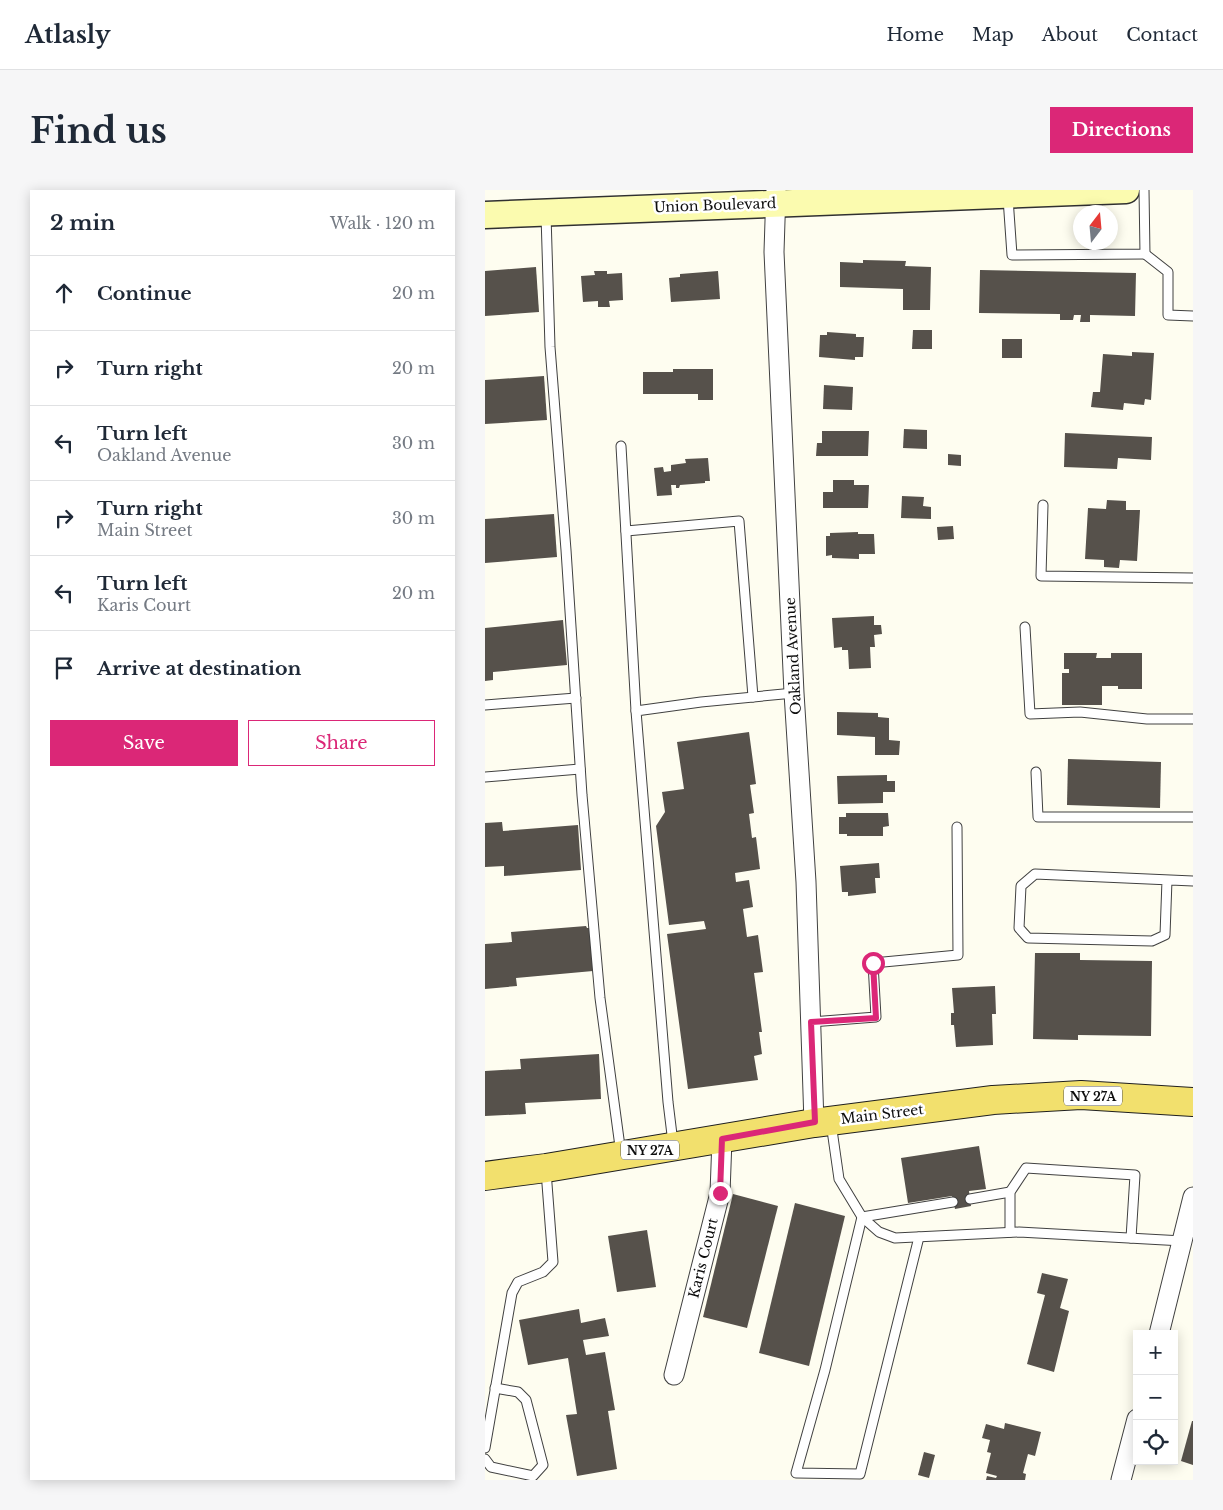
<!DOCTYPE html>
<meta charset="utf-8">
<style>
:root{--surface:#fff;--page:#f6f6f7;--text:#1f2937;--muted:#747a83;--line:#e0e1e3;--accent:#db2777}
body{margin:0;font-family:"Libre Baskerville",serif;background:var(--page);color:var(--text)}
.controls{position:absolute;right:15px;bottom:15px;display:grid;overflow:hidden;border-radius:0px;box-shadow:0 2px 12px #0003}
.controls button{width:45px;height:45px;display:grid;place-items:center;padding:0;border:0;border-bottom:1px solid var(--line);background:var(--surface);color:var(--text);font:25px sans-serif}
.compass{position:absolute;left:588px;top:15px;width:45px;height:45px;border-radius:50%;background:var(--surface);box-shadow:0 2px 12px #0003;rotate:16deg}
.stop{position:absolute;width:15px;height:15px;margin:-11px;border:4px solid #db2777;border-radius:50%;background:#fff}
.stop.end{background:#db2777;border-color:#fff;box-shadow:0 1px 5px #0008}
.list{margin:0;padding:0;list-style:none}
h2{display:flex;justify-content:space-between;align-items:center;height:65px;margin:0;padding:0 20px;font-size:21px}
h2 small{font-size:16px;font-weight:400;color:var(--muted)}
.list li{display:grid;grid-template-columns:32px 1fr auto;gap:15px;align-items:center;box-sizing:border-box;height:75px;padding:0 20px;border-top:1px solid var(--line)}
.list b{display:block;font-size:19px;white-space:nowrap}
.list p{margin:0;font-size:16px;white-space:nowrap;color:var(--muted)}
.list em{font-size:16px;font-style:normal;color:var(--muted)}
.actions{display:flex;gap:10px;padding:15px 20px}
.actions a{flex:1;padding:11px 0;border:1px solid var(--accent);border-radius:0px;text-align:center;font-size:18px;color:var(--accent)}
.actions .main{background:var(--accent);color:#fff}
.icon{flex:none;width:28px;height:28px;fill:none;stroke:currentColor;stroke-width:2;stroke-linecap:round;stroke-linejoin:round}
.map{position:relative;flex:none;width:708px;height:1290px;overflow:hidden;border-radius:0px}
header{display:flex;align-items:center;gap:30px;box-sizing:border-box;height:70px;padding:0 25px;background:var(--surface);border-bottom:1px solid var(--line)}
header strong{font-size:24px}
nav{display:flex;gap:28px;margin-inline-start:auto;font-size:18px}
.intro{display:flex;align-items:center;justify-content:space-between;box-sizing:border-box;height:120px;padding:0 30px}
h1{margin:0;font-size:35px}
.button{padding:12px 22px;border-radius:0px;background:var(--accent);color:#fff;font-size:18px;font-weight:700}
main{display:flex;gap:30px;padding:0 30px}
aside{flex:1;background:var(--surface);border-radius:0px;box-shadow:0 2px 12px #0003}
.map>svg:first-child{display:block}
</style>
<header>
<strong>Atlasly</strong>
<nav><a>Home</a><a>Map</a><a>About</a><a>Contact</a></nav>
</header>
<div class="intro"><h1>Find us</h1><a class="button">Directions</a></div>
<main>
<aside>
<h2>2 min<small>Walk · 120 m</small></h2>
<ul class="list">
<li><svg class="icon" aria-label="ahead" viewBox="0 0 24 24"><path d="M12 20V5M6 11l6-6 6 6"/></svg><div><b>Continue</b></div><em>20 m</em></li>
<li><svg class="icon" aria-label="right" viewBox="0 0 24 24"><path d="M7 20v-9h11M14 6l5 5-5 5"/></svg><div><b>Turn right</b></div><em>20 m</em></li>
<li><svg class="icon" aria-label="left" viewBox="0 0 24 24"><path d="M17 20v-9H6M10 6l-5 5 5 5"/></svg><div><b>Turn left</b><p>Oakland Avenue</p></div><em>30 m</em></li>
<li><svg class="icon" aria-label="right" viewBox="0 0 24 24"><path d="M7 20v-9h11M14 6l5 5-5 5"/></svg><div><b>Turn right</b><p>Main Street</p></div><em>30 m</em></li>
<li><svg class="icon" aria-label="left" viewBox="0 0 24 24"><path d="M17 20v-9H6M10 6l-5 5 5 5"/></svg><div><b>Turn left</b><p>Karis Court</p></div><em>20 m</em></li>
<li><svg class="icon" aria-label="arrive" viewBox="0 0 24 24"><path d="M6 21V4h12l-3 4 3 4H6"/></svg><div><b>Arrive at destination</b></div></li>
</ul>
<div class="actions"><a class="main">Save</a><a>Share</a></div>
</aside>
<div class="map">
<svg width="708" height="1290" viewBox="0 0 708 1290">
<rect width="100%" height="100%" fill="#fefdf0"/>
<g fill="#56514b">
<path d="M 378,70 L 421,71 L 420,76 L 446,77 L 445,120 L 418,120 L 418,99 L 355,97 L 355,72 L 378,73 Z"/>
<path d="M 51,77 L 54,122 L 0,126 L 0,81 Z"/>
<path d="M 495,80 L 651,83 L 650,126 L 605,125 L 605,132 L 595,132 L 596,125 L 589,125 L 588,130 L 575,130 L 575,124 L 494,123 Z"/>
<path d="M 109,81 L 122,81 L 122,84 L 137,83 L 138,110 L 124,111 L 125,117 L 113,117 L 113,111 L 98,112 L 96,86 L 110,85 Z"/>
<path d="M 233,81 L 235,109 L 186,112 L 184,88 L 195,87 L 195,84 Z"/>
<path d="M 428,140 L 447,140 L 447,159 L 427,159 Z"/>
<path d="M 342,142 L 371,144 L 371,147 L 379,147 L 378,167 L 370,167 L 370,170 L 334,167 L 335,145 L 342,145 Z"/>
<rect x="517" y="149" width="20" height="19"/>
<path d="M 647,162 L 669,163 L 666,210 L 660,209 L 659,215 L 639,213 L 638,220 L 606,217 L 608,202 L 615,202 L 618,164 L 647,166 Z"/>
<path d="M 188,179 L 228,179 L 228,210 L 213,210 L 213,204 L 158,204 L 158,182 L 188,182 Z"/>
<path d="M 59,186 L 62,230 L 0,234 L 0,190 Z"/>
<path d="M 339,195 L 368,197 L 367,220 L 338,219 Z"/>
<path d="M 419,239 L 442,240 L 442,259 L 418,258 Z"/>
<path d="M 337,241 L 384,241 L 383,266 L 331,266 L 332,253 L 337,253 Z"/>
<path d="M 580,243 L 667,247 L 666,270 L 633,268 L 632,279 L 579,277 Z"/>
<path d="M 463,264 L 476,265 L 476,276 L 463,275 Z"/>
<path d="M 223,268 L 225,291 L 220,291 L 220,293 L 195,295 L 194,298 L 191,298 L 191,295 L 186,295 L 187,305 L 172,306 L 169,278 L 178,277 L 179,282 L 186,281 L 186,275 L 201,273 L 200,269 Z"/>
<path d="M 348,290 L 369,290 L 369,295 L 384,295 L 383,318 L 338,318 L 338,302 L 348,302 Z"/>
<path d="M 417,306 L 439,307 L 438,316 L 446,317 L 446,329 L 416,328 Z"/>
<path d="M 622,310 L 641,311 L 641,320 L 655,320 L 652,371 L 635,370 L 634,378 L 619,377 L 619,370 L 600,369 L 603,318 L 621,319 Z"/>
<path d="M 69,324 L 72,367 L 0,373 L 0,329 Z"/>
<path d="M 468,336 L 469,349 L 453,350 L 452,337 Z"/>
<path d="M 373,342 L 373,344 L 389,344 L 390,364 L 374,364 L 374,369 L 347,368 L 347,365 L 341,366 L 341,346 L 345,346 L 345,343 Z"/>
<path d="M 389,426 L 389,435 L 396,435 L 397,444 L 389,445 L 390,457 L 385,457 L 386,478 L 364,479 L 363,460 L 357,460 L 357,457 L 349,458 L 347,428 Z"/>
<path d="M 78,430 L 82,475 L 8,482 L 8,490 L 0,491 L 0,438 Z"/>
<path d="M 579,463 L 612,463 L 611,468 L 626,468 L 626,463 L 657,463 L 657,499 L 633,499 L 633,496 L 617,496 L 617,515 L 577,515 L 577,483 L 584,483 L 584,479 L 579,479 Z"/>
<path d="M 352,522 L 393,523 L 393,527 L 404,528 L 404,550 L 415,551 L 414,565 L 390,565 L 390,547 L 352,545 Z"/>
<path d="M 264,542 L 271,594 L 265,595 L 269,623 L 264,624 L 267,648 L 271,647 L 275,679 L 250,683 L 251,692 L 264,690 L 268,717 L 258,719 L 262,747 L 273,745 L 278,782 L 269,783 L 277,842 L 274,842 L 277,864 L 269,866 L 273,890 L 203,899 L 182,744 L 221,739 L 219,731 L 184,735 L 171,636 L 180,622 L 177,602 L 199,599 L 192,552 Z"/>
<path d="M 583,569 L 676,572 L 675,618 L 582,615 Z"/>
<path d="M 402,585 L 402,591 L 410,591 L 410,602 L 398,602 L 398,613 L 353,614 L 352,586 Z"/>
<path d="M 361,623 L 403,623 L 404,636 L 398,637 L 398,646 L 362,646 L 362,644 L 354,644 L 354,627 L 361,627 Z"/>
<path d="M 17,632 L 18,641 L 93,635 L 96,680 L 19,686 L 19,676 L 0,677 L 0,633 Z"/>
<path d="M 394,673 L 395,688 L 390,688 L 391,703 L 363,706 L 363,702 L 357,702 L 355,676 Z"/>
<path d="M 101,736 L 102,738 L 106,738 L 108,781 L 31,788 L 32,796 L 0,799 L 0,754 L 27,752 L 26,742 Z"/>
<path d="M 550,763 L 595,763 L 595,770 L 667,771 L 666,846 L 593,845 L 593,850 L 548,849 Z"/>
<path d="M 510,796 L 511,824 L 507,824 L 508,855 L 471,857 L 469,835 L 466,835 L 466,823 L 469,823 L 467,798 Z"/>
<path d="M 114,864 L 116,909 L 40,913 L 41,924 L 0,926 L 0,881 L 36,879 L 35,869 Z"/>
<path d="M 494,956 L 501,999 L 484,1001 L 486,1016 L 470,1019 L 467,1006 L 423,1013 L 416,968 Z"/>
<path d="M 248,1004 L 293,1016 L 262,1138 L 218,1127 Z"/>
<path d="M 310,1013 L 360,1026 L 324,1176 L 274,1163 Z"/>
<path d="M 162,1040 L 171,1097 L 132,1102 L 123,1046 Z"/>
<path d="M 557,1083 L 583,1089 L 575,1118 L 584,1121 L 569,1182 L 542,1174 L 560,1105 L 552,1103 Z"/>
<path d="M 94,1119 L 96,1133 L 120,1128 L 124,1146 L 98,1150 L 101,1165 L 120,1162 L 130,1220 L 123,1221 L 132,1279 L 92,1286 L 81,1225 L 92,1224 L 83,1168 L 43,1175 L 34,1130 Z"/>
<path d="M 707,1231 L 708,1231 L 708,1275 L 696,1271 Z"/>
<path d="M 520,1233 L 556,1242 L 550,1266 L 543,1264 L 538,1283 L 541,1284 L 540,1290 L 501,1290 L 502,1286 L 511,1288 L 512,1286 L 501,1283 L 506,1263 L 502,1262 L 505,1250 L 497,1248 L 501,1234 L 519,1239 Z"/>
<path d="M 439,1262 L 450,1265 L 444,1288 L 433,1285 Z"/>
</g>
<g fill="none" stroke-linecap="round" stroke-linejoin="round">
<g stroke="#414141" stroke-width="11">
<g id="service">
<path d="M 523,8 L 527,65 L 660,64 L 659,0"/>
<path d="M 61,25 L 65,157 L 81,360 L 97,605 L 115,808 L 136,964"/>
<path d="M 660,64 L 683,82 L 683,125 L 708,126"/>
<path d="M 136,256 L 151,521"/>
<path d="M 558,315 L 556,386 L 708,388"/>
<path d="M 141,341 L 254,331 L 268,507"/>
<path d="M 540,437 L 545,524 L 595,522 L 662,529 L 708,529"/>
<path d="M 0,515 L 91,508"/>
<path d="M 551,582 L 553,627 L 708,627"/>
<path d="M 0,587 L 95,579"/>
<path d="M 682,690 L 680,745 L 667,751 L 543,748 L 534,738 L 536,696 L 550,684 L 708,691"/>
<path d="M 326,832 L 391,827 L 388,773 L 473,765 L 472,637"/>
<path d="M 346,933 L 354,989 L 377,1027 L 394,1042 L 410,1048 L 534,1042 L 698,1051"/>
<path d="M 188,953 L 183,912 L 151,521 L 216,512 L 309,503"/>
<path d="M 485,1009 L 525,1002"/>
<path d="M 525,1042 L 525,1002 L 541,978 L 650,985 L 646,1048"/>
<path d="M 434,1047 L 375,1284 L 311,1283 L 340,1180 L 377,1027 L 468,1012"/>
<path d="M 0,1258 L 27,1103 L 33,1092 L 58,1082 L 68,1072 L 61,981"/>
<path d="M 0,1269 L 6,1277 L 48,1286 L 58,1275 L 41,1210 L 33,1202 L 10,1198"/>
</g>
</g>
<g stroke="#414141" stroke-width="21">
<g id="minor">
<path d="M 291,0 L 289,62 L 309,503 L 321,692 L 329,933"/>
<path d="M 674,1144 L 708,1007"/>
<path d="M 189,1185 L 235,1003 L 237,949"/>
<path d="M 636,1290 L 652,1229"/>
</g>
</g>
<g stroke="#303030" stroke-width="29">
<path id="secondary" d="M 0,25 L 641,0"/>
</g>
<g stroke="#1f1f1f" stroke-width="30">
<path id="primary" d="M 0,986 L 61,978 L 329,933 L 508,910 L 596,905 L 708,912"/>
</g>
<use href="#service" stroke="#fff" stroke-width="9"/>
<use href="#minor" stroke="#fff" stroke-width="19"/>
<use href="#secondary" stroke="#fbfbaf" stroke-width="26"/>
<use href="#primary" stroke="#f2e06d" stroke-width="28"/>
</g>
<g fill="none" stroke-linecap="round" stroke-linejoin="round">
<path stroke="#db2777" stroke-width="6" d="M 235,1003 L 237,949 L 330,932 L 326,832 L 391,828 L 388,773"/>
</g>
<g text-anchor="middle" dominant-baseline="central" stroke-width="5" stroke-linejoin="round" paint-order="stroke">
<g fill="#fff" stroke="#565656" stroke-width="1">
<rect x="579" y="896.5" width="58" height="19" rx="4"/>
<rect x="136" y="950.5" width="58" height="19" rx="4"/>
</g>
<g font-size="12" font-weight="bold" fill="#0e0e0e">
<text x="608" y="906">NY 27A</text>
<text x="165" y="960">NY 27A</text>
</g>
<g font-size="14" fill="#0e0e0e" stroke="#fff">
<text transform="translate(230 15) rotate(-2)">Union Boulevard</text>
<text transform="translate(308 466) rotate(-93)">Oakland Avenue</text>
<text transform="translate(397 924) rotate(-7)">Main Street</text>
<text transform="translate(218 1068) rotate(-76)">Karis Court</text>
</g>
</g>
</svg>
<div class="controls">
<button>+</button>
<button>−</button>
<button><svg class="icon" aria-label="locate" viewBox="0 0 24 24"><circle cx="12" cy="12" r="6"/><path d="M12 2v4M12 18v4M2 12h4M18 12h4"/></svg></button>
</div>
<svg class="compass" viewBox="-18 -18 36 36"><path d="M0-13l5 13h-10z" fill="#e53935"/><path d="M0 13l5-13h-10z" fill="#747a83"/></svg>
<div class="stop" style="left:388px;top:773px"></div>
<div class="stop end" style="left:235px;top:1003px"></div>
</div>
</main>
